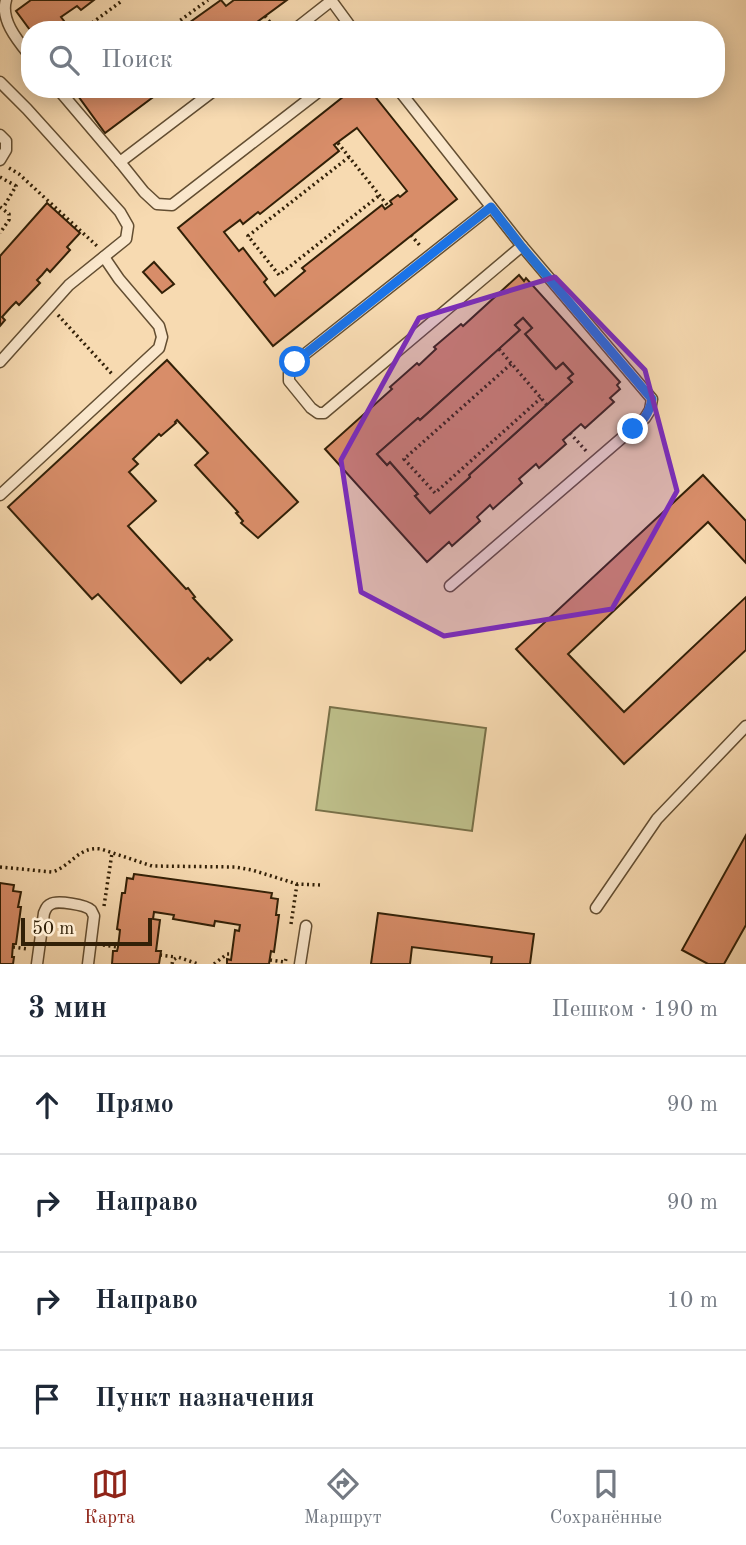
<!DOCTYPE html>
<html lang="ru">
<meta charset="utf-8">
<style>
:root{--surface:#fff;--page:#f2f2f3;--text:#1f2937;--muted:#747a83;--line:#e0e1e3;--accent:#8f2418}
body{margin:0;font-family:"Old Standard TT",serif;background:var(--page);color:var(--text)}
.scale{position:absolute;left:21px;bottom:18px;width:131px;box-sizing:border-box;padding-left:7px;border:4px solid #322007;border-top:0;font-size:19px;line-height:24px;white-space:nowrap;color:#322007;-webkit-text-stroke:5px #fae7cc;paint-order:stroke}
.stop{position:absolute;width:21px;height:21px;margin:-16px;border:5px solid #1a73e8;border-radius:50%;background:#fff}
.stop.end{background:#1a73e8;border-color:#fff;box-shadow:0 2px 7px #0008}
.list{margin:0;padding:0;list-style:none}
h2{display:flex;justify-content:space-between;align-items:center;height:91px;margin:0;padding:0 28px;font-size:30px}
h2 small{font-size:23px;font-weight:400;color:var(--muted)}
.list li{display:grid;grid-template-columns:46px 1fr auto;gap:21px;align-items:center;box-sizing:border-box;height:98px;padding:0 28px;border-top:2px solid var(--line)}
.list b{display:block;font-size:26px;white-space:nowrap}
.list em{font-size:23px;font-style:normal;color:var(--muted)}
.icon{flex:none;width:38px;height:38px;fill:none;stroke:currentColor;stroke-width:2;stroke-linecap:round;stroke-linejoin:round}
.map{position:relative;flex:none;width:746px;height:964px;overflow:hidden}
.search{position:absolute;background:var(--surface);box-shadow:0 4px 18px #0003;left:21px;right:21px;top:21px;height:77px;display:flex;align-items:center;gap:18px;box-sizing:border-box;padding:0 24px;border-radius:28px;color:var(--muted);font-size:26px}
.sheet{height:483px;background:var(--surface)}
nav{display:flex;justify-content:space-around;align-items:center;box-sizing:border-box;height:98px;border-top:2px solid var(--line);background:var(--surface);font-size:19px;color:var(--muted)}
nav a{display:grid;justify-items:center;gap:4px}
nav .on{color:var(--accent)}
.map>svg:first-child{display:block}
</style>
<div class="map">
<svg width="746" height="964" viewBox="0 0 746 964">
<rect width="100%" height="100%" fill="#f7dab1"/>
<filter id="stains"><feTurbulence type="fractalNoise" baseFrequency=".00286" numOctaves="4"/><feColorMatrix values="0 0 0 0 .2 0 0 0 0 .09 0 0 0 0 .02 0 0 0 .5 -.17"/></filter>
<radialGradient id="worn" r=".72"><stop offset=".6" stop-color="#630" stop-opacity="0"/><stop offset="1" stop-color="#630" stop-opacity=".3"/></radialGradient>
<path fill="#bebf8a" stroke="#787048" stroke-width="2" d="M 330,707 L 486,728 L 472,831 L 316,810 Z"/>
<g fill="#d88d69" stroke="#322007" stroke-width="2" fill-rule="evenodd">
<path d="M 31,0 L 94,0 L 81,10 L 77,6 L 61,17 L 71,30 L 30,30 L 16,11 Z"/>
<path d="M 221,0 L 226,6 L 234,0 L 287,0 L 246,30 L 179,30 Z"/>
<path d="M 73,89 L 164,89 L 105,133 Z"/>
<path d="M 353,89 L 369,89 L 457,199 L 273,346 L 178,228 ZM 357,128 L 407,191 L 400,197 L 398,195 L 390,201 L 392,204 L 385,209 L 382,205 L 302,268 L 305,271 L 275,296 L 264,282 L 267,279 L 243,248 L 239,251 L 224,232 L 240,220 L 243,224 L 258,212 L 260,214 L 339,151 L 334,145 Z"/>
<path d="M 47,203 L 80,233 L 67,247 L 70,250 L 50,272 L 47,269 L 42,275 L 37,280 L 40,283 L 19,305 L 16,302 L 11,307 L 2,317 L 5,320 L 0,326 L 0,256 Z"/>
<path d="M 154,262 L 174,284 L 162,293 L 143,272 Z"/>
<path d="M 519,275 L 524,281 L 526,278 L 620,382 L 617,385 L 620,389 L 610,398 L 614,402 L 585,428 L 581,424 L 563,440 L 566,444 L 539,468 L 536,464 L 519,479 L 522,483 L 493,509 L 490,505 L 477,517 L 480,521 L 452,546 L 449,542 L 427,562 L 325,449 L 392,389 L 390,387 L 417,363 L 419,365 L 436,349 L 434,347 L 461,324 L 463,326 ZM 523,318 L 532,328 L 525,334 L 556,369 L 563,363 L 573,374 L 568,378 L 572,382 L 469,475 L 470,477 L 430,513 L 415,496 L 418,494 L 390,462 L 387,465 L 377,454 L 418,418 L 420,420 L 520,330 L 515,325 Z"/>
<path d="M 523,318 L 532,328 L 525,334 L 556,369 L 563,363 L 573,374 L 568,378 L 572,382 L 469,475 L 470,477 L 430,513 L 415,496 L 418,494 L 390,462 L 387,465 L 377,454 L 418,418 L 420,420 L 520,330 L 515,325 Z"/>
<path d="M 167,360 L 298,502 L 258,538 L 241,523 L 243,521 L 236,513 L 238,512 L 195,465 L 208,453 L 177,420 L 175,422 L 176,423 L 161,436 L 159,434 L 133,459 L 138,464 L 129,472 L 156,501 L 128,526 L 186,589 L 188,588 L 195,597 L 193,598 L 232,640 L 210,660 L 208,658 L 181,683 L 98,594 L 92,599 L 8,507 Z"/>
<path d="M 703,475 L 746,521 L 746,563 L 708,522 L 568,654 L 624,712 L 746,597 L 746,650 L 624,764 L 516,649 Z"/>
<path d="M 746,835 L 746,925 L 724,964 L 708,964 L 682,950 Z"/>
<path d="M 134,874 L 272,893 L 271,898 L 278,899 L 276,915 L 279,915 L 274,952 L 271,951 L 269,964 L 227,964 L 227,959 L 231,960 L 235,930 L 239,931 L 240,925 L 215,921 L 214,926 L 173,919 L 174,915 L 154,912 L 153,919 L 160,920 L 156,951 L 161,951 L 159,964 L 112,964 L 113,951 L 117,951 L 118,947 L 120,930 L 117,929 L 122,893 L 125,893 L 127,878 L 133,879 Z"/>
<path d="M 0,883 L 14,885 L 13,891 L 21,892 L 18,907 L 21,907 L 16,944 L 13,944 L 12,957 L 14,957 L 13,964 L 0,964 Z"/>
<path d="M 378,913 L 534,934 L 530,964 L 491,964 L 492,957 L 412,947 L 410,964 L 371,964 Z"/>
</g>
<g fill="none" stroke-linecap="round" stroke-linejoin="round">
<g stroke="#634e32" stroke-width="13">
<g id="service">
<path d="M 6,0 C 0,20 18,41 30,56"/>
<path d="M 331,0 L 353,30"/>
<path d="M 294,30 L 331,1"/>
<path d="M 0,82 L 27,109 L 120,212 L 128,226 L 126,239 L 69,285 L 0,362"/>
<path d="M 58,89 L 120,162 L 216,89"/>
<path d="M 398,89 L 522,246 L 652,399 L 650,410 L 645,418 L 450,586"/>
<path d="M 0,135 L 6,141 L 6,150 L 0,160"/>
<path d="M 120,162 L 144,192 L 157,204 L 172,205 L 322,89"/>
<path d="M 491,207 L 295,362 L 289,373 L 289,381 L 311,408 L 318,413 L 324,413 L 522,246"/>
<path d="M 0,495 L 159,348 L 162,337 L 159,326 L 119,279 L 104,257"/>
<path d="M 596,908 L 657,819 L 746,726"/>
<path d="M 37,964 L 44,913 C 46,909 46,906 51,904 C 57,900 86,905 91,910 C 92,912 93,914 94,916 L 88,964"/>
<path d="M 300,964 L 306,926"/>
</g>
</g>
<g stroke="#322007" stroke-width="3.5" stroke-dasharray="2 3.5" stroke-linecap="butt">
<path d="M 265,16 L 276,30"/>
<path d="M 86,30 L 85,28 L 123,0"/>
<path d="M 167,30 L 208,0"/>
<path d="M 338,143 L 388,206"/>
<path d="M 349,157 L 248,236 L 279,275 L 380,195"/>
<path d="M 9,168 L 19,174 L 97,246"/>
<path d="M 0,177 L 16,186 L 3,208"/>
<path d="M 0,207 L 9,214 L 9,220 L 0,233"/>
<path d="M 411,235 L 421,247"/>
<path d="M 58,315 L 112,374"/>
<path d="M 499,349 L 547,405"/>
<path d="M 511,364 L 404,459 L 435,493 L 541,398"/>
<path d="M 570,433 L 587,452"/>
<path d="M 0,867 L 52,872 C 72,866 78,846 101,849 L 152,866 L 235,867 L 252,870 L 297,884 L 321,885"/>
<path d="M 104,906 L 112,853"/>
<path d="M 291,924 L 297,884"/>
<path d="M 103,945 L 118,947"/>
<path d="M 13,947 L 27,949"/>
<path d="M 160,955 L 176,957"/>
<path d="M 270,960 L 285,962 L 286,959"/>
<path d="M 172,964 L 173,960 L 178,957 L 198,964"/>
<path d="M 214,964 L 227,954 L 232,954"/>
</g>
<use href="#service" stroke="#fae7cc" stroke-width="10"/>
</g>
<g fill="none" stroke-linecap="round" stroke-linejoin="round">
<path stroke="#1a73e8" stroke-width="9" d="M 295,362 L 491,207 L 522,247 L 652,399 C 649,414 644,420 633,429"/>
</g>
<path fill="#7b2cbf" fill-opacity="0.2" stroke="#7b2cbf" stroke-width="5" stroke-linejoin="round" d="M 555,277 L 645,370 L 677,491 L 612,609 L 444,636 L 361,592 L 341,460 L 419,318 Z"/>
<rect width="100%" height="100%" filter="url(#stains)"/>
<rect width="100%" height="100%" fill="url(#worn)"/>
</svg>
<div class="scale">50 m</div>
<div class="stop" style="left:295px;top:362px"></div>
<div class="stop end" style="left:633px;top:429px"></div>
<div class="search"><svg class="icon" aria-label="search" viewBox="0 0 24 24"><circle cx="10" cy="10" r="6"/><path d="M15 15l6 6"/></svg>Поиск</div>
</div>
<section class="sheet">
<h2>3 мин<small>Пешком · 190 m</small></h2>
<ul class="list">
<li><svg class="icon" aria-label="ahead" viewBox="0 0 24 24"><path d="M12 20V5M6 11l6-6 6 6"/></svg><div><b>Прямо</b></div><em>90 m</em></li>
<li><svg class="icon" aria-label="right" viewBox="0 0 24 24"><path d="M7 20v-9h11M14 6l5 5-5 5"/></svg><div><b>Направо</b></div><em>90 m</em></li>
<li><svg class="icon" aria-label="right" viewBox="0 0 24 24"><path d="M7 20v-9h11M14 6l5 5-5 5"/></svg><div><b>Направо</b></div><em>10 m</em></li>
<li><svg class="icon" aria-label="arrive" viewBox="0 0 24 24"><path d="M6 21V4h12l-3 4 3 4H6"/></svg><div><b>Пункт назначения</b></div></li>
</ul>
</section>
<nav>
<a class="on"><svg class="icon" aria-label="map" viewBox="0 0 24 24"><path d="M3 6l6-2 6 2 6-2v14l-6 2-6-2-6 2zM9 4v14M15 6v14"/></svg>Карта</a>
<a><svg class="icon" aria-label="directions" viewBox="0 0 24 24"><path d="M12 3l9 9-9 9-9-9zM9 14v-3h6M13 9l2 2-2 2"/></svg>Маршрут</a>
<a><svg class="icon" aria-label="saved" viewBox="0 0 24 24"><path d="M7 4h10v16l-5-4-5 4z"/></svg>Сохранённые</a>
</nav>
